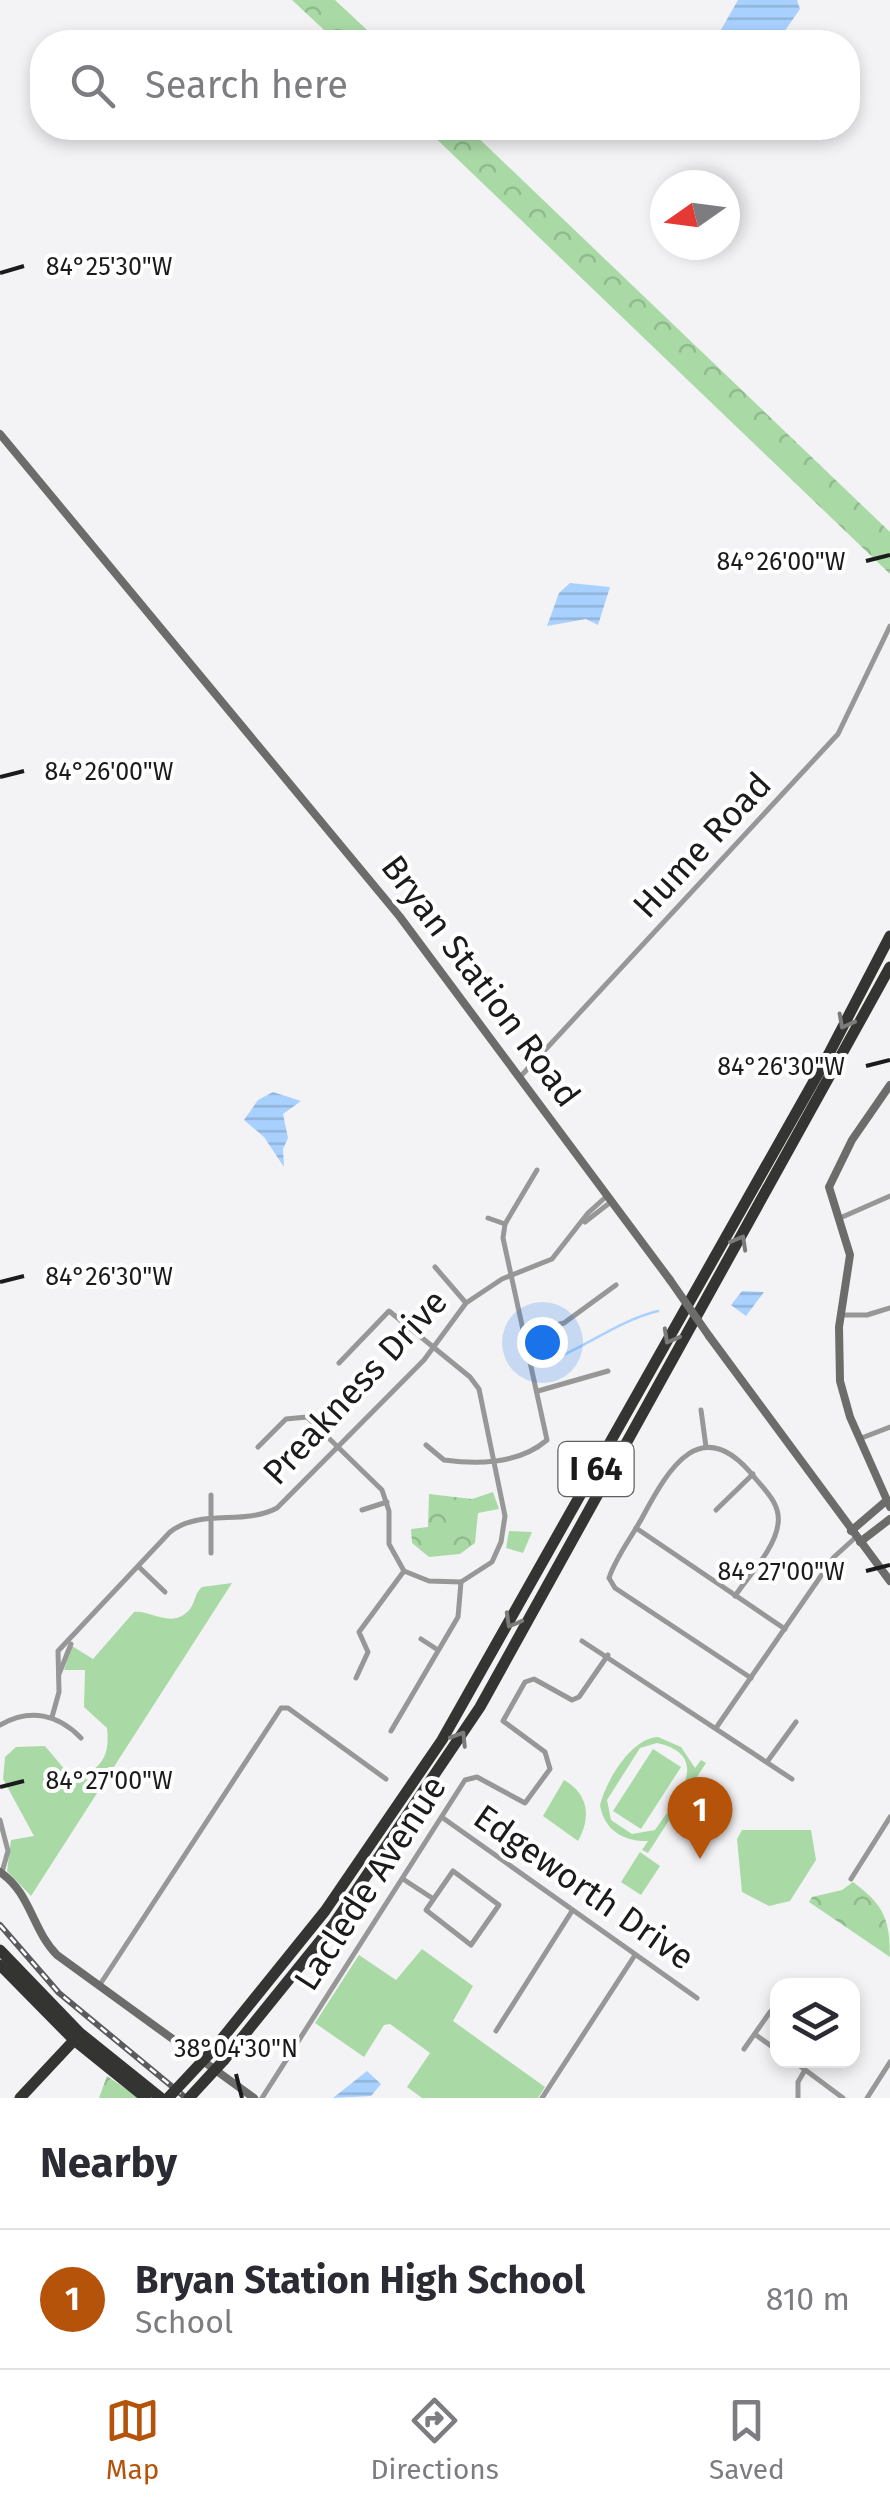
<!DOCTYPE html>
<meta charset="utf-8">
<style>
:root{--surface:#fff;--page:#f7f7f7;--text:#2b2b33;--muted:#7c7c81;--line:#e1e1e2;--accent:#b45309}
body{margin:0;font-family:"Fira Sans",sans-serif;background:var(--page);color:var(--text)}
.controls{position:absolute;right:30px;bottom:30px;display:grid;overflow:hidden;border-radius:20px;box-shadow:0 5px 15px #0003}
.controls button{width:90px;height:90px;display:grid;place-items:center;padding:0;border:0;border-bottom:2px solid var(--line);background:var(--surface);color:var(--text);font:50px sans-serif}
.compass{position:absolute;left:650px;top:170px;width:90px;height:90px;border-radius:50%;background:var(--surface);box-shadow:0 5px 15px #0003;rotate:256deg}
.you{position:absolute;left:542px;top:1342px;width:35px;height:35px;margin:-25px;border:8px solid #fff;border-radius:50%;background:#1a73e8;box-shadow:0 0 0 15px #1a73e833}
.badge{display:grid;place-items:center;width:65px;height:65px;border-radius:50%;background:var(--accent);color:#fff;font-size:32px;font-weight:700}
.pin{position:absolute;translate:-50% -82px;filter:drop-shadow(0 2px 5px #0008)}
.pin::after{content:'';position:absolute;top:52px;width:35px;height:30px;background:inherit;clip-path:polygon(0 0,100% 0,50% 100%)}
.list{margin:0;padding:0;list-style:none}
h2{display:flex;justify-content:space-between;align-items:center;height:130px;margin:0;padding:0 40px;font-size:42px}
h2 small{font-size:32px;font-weight:400;color:var(--muted)}
.list li{display:grid;grid-template-columns:65px 1fr auto;gap:30px;align-items:center;box-sizing:border-box;height:140px;padding:0 40px;border-top:2px solid var(--line)}
.list b{display:block;font-size:38px;white-space:nowrap}
.list p{margin:0;font-size:32px;white-space:nowrap;color:var(--muted)}
.list em{font-size:32px;font-style:normal;color:var(--muted)}
.icon{flex:none;width:55px;height:55px;fill:none;stroke:currentColor;stroke-width:2;stroke-linecap:round;stroke-linejoin:round}
.map{position:relative;flex:none;width:890px;height:2098px;overflow:hidden}
.search{position:absolute;background:var(--surface);box-shadow:0 5px 15px #0003;left:30px;right:30px;top:30px;height:110px;display:flex;align-items:center;gap:25px;box-sizing:border-box;padding:0 35px;border-radius:40px;color:var(--muted);font-size:38px}
.sheet{height:270px;background:var(--surface)}
nav{display:flex;justify-content:space-around;align-items:center;box-sizing:border-box;height:140px;border-top:2px solid var(--line);background:var(--surface);font-size:28px;color:var(--muted)}
nav a{display:grid;justify-items:center;gap:5px}
nav .on{color:var(--accent)}
.map>svg:first-child{display:block}
</style>
<div class="map">
<svg width="890" height="2098" viewBox="0 0 890 2098">
<defs>
<pattern id="forest-crowns" width="20" height="18" patternUnits="userSpaceOnUse" patternTransform="scale(2.5)"><rect width="20" height="18" fill="#a9daa6"/><path d="M2 6a3 3 0 1 1 6 0M12 15a3 3 0 1 1 6 0" fill="none" stroke="#91ba8e"/></pattern>
<pattern id="water-rules" width="6" height="5" patternUnits="userSpaceOnUse" patternTransform="scale(2.5)"><rect width="6" height="5" fill="#a9d1ff"/><path d="M0 2.5h6" fill="none" stroke="#91b3da"/></pattern>
</defs>
<rect width="100%" height="100%" fill="#f3f3f5"/>
<g fill="#a9daa6" fill-rule="evenodd">
<path d="M 509,1531 L 532,1532 L 523,1553 L 506,1548 Z"/>
<path d="M 232,1583 L 31,1896 L 7,1871 L 11,1840 L 34,1836 L 3,1779 L 5,1757 L 16,1747 L 45,1746 L 66,1771 L 90,1772 C 107,1761 109,1747 107,1728 L 84,1707 L 85,1670 L 64,1670 L 72,1646 L 93,1659 L 134,1612 C 151,1610 173,1630 190,1609 C 196,1601 194,1594 202,1587 Z"/>
<path d="M 658,1737 L 681,1747 L 695,1768 L 701,1760 L 706,1763 L 648,1853 L 642,1850 L 648,1841 C 624,1842 604,1830 600,1805 C 606,1781 631,1738 658,1737 ZM 657,1743 C 715,1756 675,1801 655,1830 L 632,1834 L 611,1820 L 607,1800 L 640,1748 Z"/>
<path d="M 653,1749 L 681,1767 L 641,1829 L 613,1811 Z"/>
<path d="M 564,1780 C 589,1794 591,1818 578,1841 L 543,1816 Z"/>
<path d="M 742,1830 L 811,1830 L 816,1860 L 790,1901 L 769,1906 L 742,1892 L 737,1839 Z"/>
<path d="M 640,1852 L 660,1866 L 641,1895 L 621,1882 Z"/>
<path d="M 422,1949 L 473,1986 L 453,2021 L 545,2087 L 538,2098 L 422,2098 L 407,2087 L 430,2053 L 390,2024 L 384,2025 L 364,2057 L 315,2023 L 359,1955 L 396,1980 Z"/>
</g>
<g fill="url(#forest-crowns)">
<path d="M 292,0 L 335,0 L 380,42 L 337,42 Z"/>
<path d="M 425,128 L 468,128 L 890,532 L 890,574 Z"/>
<path d="M 493,1492 L 499,1509 L 478,1513 L 475,1543 L 460,1554 L 429,1557 L 412,1543 L 411,1529 L 428,1527 L 429,1494 L 472,1499 Z"/>
<path d="M 853,1882 C 884,1905 890,1919 890,1957 L 809,1902 L 812,1897 L 842,1890 Z"/>
<path d="M 107,2076 L 139,2098 L 99,2098 Z"/>
</g>
<g fill="url(#water-rules)">
<path d="M 738,0 L 797,0 L 800,9 L 777,42 L 723,42 L 718,35 Z"/>
<path d="M 570,583 L 610,587 L 598,625 L 586,619 L 547,626 L 559,593 Z"/>
<path d="M 273,1092 L 301,1101 L 283,1114 L 288,1138 L 283,1149 L 284,1167 L 264,1137 L 244,1120 L 258,1100 Z"/>
<path d="M 742,1291 L 764,1292 L 746,1316 L 731,1305 Z"/>
<path d="M 367,2071 L 381,2084 L 371,2096 L 333,2098 Z"/>
</g>
<g fill="none" stroke-linecap="round" stroke-linejoin="round">
<path stroke="#a9d1ff" stroke-width="2.5" d="M 543,1364 C 583,1349 617,1321 658,1311"/>
<g stroke="#989797" stroke-width="5">
<path d="M 520,1077 L 838,734 L 890,626"/>
<path d="M 488,1218 L 505,1224"/>
<path d="M 840,1218 L 890,1196"/>
<path d="M 585,1222 L 612,1201"/>
<path d="M 435,1267 L 466,1303"/>
<path d="M 841,1315 L 867,1315 L 890,1308"/>
<path d="M 525,1333 L 564,1323 L 616,1285"/>
<path d="M 538,1391 L 608,1371"/>
<path d="M 701,1410 L 706,1447"/>
<path d="M 859,1439 L 890,1427"/>
<path d="M 426,1445 L 444,1460 C 480,1465 519,1464 547,1440 L 503,1238 L 505,1224 L 537,1170"/>
<path d="M 258,1447 L 286,1419 L 307,1417 L 382,1490 L 389,1511 L 389,1544 L 404,1571 L 429,1581 L 461,1582 L 492,1562 L 501,1542 L 505,1516 L 479,1389 L 470,1377 L 389,1311 L 339,1363"/>
<path d="M 362,1510 L 387,1502"/>
<path d="M 716,1510 L 753,1474"/>
<path d="M 636,1528 L 785,1629"/>
<path d="M 211,1553 L 211,1495"/>
<path d="M 140,1568 L 165,1592"/>
<path d="M 735,1596 C 749,1575 775,1549 778,1524 C 781,1505 766,1491 755,1478 C 702,1411 669,1467 642,1518 C 631,1538 616,1557 609,1578 L 615,1588 L 751,1678"/>
<path d="M 421,1639 L 438,1650"/>
<path d="M 582,1641 L 792,1779"/>
<path d="M 59,1674 L 71,1644"/>
<path d="M 356,1678 L 368,1652 L 359,1632 L 404,1571"/>
<path d="M 52,1717 L 59,1692 L 58,1651 L 170,1532 C 201,1508 243,1526 277,1508 L 424,1360 L 466,1303 L 502,1279 L 552,1259 L 588,1213 L 608,1195"/>
<path d="M 0,1725 C 30,1708 58,1714 81,1738"/>
<path d="M 716,1728 L 834,1557 L 856,1537"/>
<path d="M 391,1731 L 458,1617 L 461,1582"/>
<path d="M 767,1762 L 796,1722"/>
<path d="M 443,1818 L 697,1998"/>
<path d="M 0,1820 L 8,1851 L 2,1872"/>
<path d="M 453,1871 L 499,1905 L 471,1945 L 426,1910 Z"/>
<path d="M 403,1879 L 432,1898"/>
<path d="M 851,1879 L 890,1817"/>
<path d="M 99,1986 L 281,1708 L 288,1708 L 386,1779"/>
<path d="M 496,2031 L 572,1911"/>
<path d="M 756,2035 L 778,2051"/>
<path d="M 744,2049 L 770,2012"/>
<path d="M 792,2060 L 843,2098"/>
<path d="M 262,2098 L 465,1780 L 477,1777 L 525,1803 L 550,1769 L 545,1752 L 503,1721 L 525,1682 L 534,1679 L 572,1700 L 579,1697 L 608,1655"/>
<path d="M 542,2098 L 635,1955"/>
<path d="M 798,2098 L 798,2082 L 805,2070"/>
<path d="M 867,2098 L 890,2062"/>
</g>
<g stroke="#6c6c6b" stroke-width="8">
<path d="M 0,434 L 400,917 L 670,1280"/>
<path d="M 890,1085 L 852,1140 L 829,1187 L 850,1255 L 839,1327 L 840,1381 L 850,1417 L 890,1507"/>
<path d="M 709,1336 L 890,1581"/>
<path d="M 851,1531 L 886,1501"/>
<path d="M 860,1542 L 890,1519"/>
<path d="M 0,1872 C 31,1893 32,1930 57,1955 L 254,2098"/>
</g>
<g stroke="#343433" stroke-width="11">
<path d="M 0,1950 L 80,2033 L 161,2098"/>
<path d="M 0,1965 L 74,2040 L 146,2098"/>
<path d="M 212,2051 L 325,1911 L 442,1740 L 823,1065 L 890,936"/>
<path d="M 224,2060 L 333,1925 L 480,1707 L 890,967"/>
<path d="M 20,2098 L 79,2035"/>
</g>
<g stroke="#5b5b5d" stroke-width="6">
<path id="rail" d="M 0,1925 L 59,1993 L 186,2098"/>
</g>
<use href="#rail" stroke="#fff" stroke-width="2.5" stroke-dasharray="8" stroke-linecap="butt"/>
<path stroke="#6c6c6b" stroke-width="8" d="M 670,1280 L 709,1336"/>
<g stroke="#343433" stroke-width="11">
<path d="M 168,2098 L 212,2051"/>
<path d="M 189,2098 L 224,2060"/>
</g>
</g>
<defs><path id="oneway-chevron" d="M-2-3.5L2.5 0L-2 3.5" fill="none" stroke-width="1.6" stroke-linecap="round" stroke-linejoin="round" transform="scale(2.5)"/></defs>
<g stroke="#7b7b7a">
<use href="#oneway-chevron" transform="translate(845 1022) rotate(118)"/>
<use href="#oneway-chevron" transform="translate(740 1242) rotate(-61)"/>
<use href="#oneway-chevron" transform="translate(670 1337) rotate(119)"/>
<use href="#oneway-chevron" transform="translate(512 1621) rotate(119)"/>
<use href="#oneway-chevron" transform="translate(460 1738) rotate(-58)"/>
</g>
<path fill="none" stroke="#1b1b1c" stroke-width="4" d="M 0,273 L 24,266M 866,561 L 890,555M 0,777 L 24,771M 866,1066 L 890,1060M 0,1282 L 24,1276M 866,1571 L 890,1565M 0,1787 L 24,1781M 236,2074 L 242,2098"/>
<g text-anchor="middle" dominant-baseline="central" stroke-width="8" stroke-linejoin="round" paint-order="stroke">
<rect fill="#fff" stroke="#5f5f60" stroke-width="2.5" x="558.5" y="1442" width="75" height="54" rx="8"/>
<g font-size="32" font-weight="bold" fill="#1b1b1c">
<text x="596" y="1469">I 64</text>
</g>
<g font-size="35" fill="#1b1b1c" stroke="#fff">
<text transform="translate(702 845) rotate(-47)">Hume Road</text>
<text transform="translate(481 981) rotate(53)">Bryan Station Road</text>
<text transform="translate(355 1387) rotate(-47)">Preakness Drive</text>
<text transform="translate(370 1883) rotate(-57)">Laclede Avenue</text>
<text transform="translate(584 1887) rotate(35)">Edgeworth Drive</text>
</g>
</g>
<g font-size="25" text-anchor="middle" fill="#1b1b1c" stroke="#fff" stroke-width="8" stroke-linejoin="round" paint-order="stroke">
<text x="109" y="275">84°25'30"W</text>
<text x="781" y="570">84°26'00"W</text>
<text x="109" y="780">84°26'00"W</text>
<text x="781" y="1075">84°26'30"W</text>
<text x="109" y="1285">84°26'30"W</text>
<text x="781" y="1580">84°27'00"W</text>
<text x="109" y="1789">84°27'00"W</text>
<text x="236" y="2057">38°04'30"N</text>
</g>
</svg>
<div class="controls">
<button><svg class="icon" aria-label="layers" viewBox="0 0 24 24"><path d="M12 4l9 5-9 5-9-5zM3 14l9 5 9-5"/></svg></button>
</div>
<svg class="compass" viewBox="-18 -18 36 36"><path d="M0-13l5 13h-10z" fill="#e53935"/><path d="M0 13l5-13h-10z" fill="#7c7c81"/></svg>
<div class="you"></div>
<div class="pin badge" style="left:700px;top:1859px">1</div>
<div class="search"><svg class="icon" aria-label="search" viewBox="0 0 24 24"><circle cx="10" cy="10" r="6"/><path d="M15 15l6 6"/></svg>Search here</div>
</div>
<section class="sheet">
<h2>Nearby<small></small></h2>
<ul class="list">
<li><span class="badge">1</span><div><b>Bryan Station High School</b><p>School</p></div><em>810 m</em></li>
</ul>
</section>
<nav>
<a class="on"><svg class="icon" aria-label="map" viewBox="0 0 24 24"><path d="M3 6l6-2 6 2 6-2v14l-6 2-6-2-6 2zM9 4v14M15 6v14"/></svg>Map</a>
<a><svg class="icon" aria-label="directions" viewBox="0 0 24 24"><path d="M12 3l9 9-9 9-9-9zM9 14v-3h6M13 9l2 2-2 2"/></svg>Directions</a>
<a><svg class="icon" aria-label="saved" viewBox="0 0 24 24"><path d="M7 4h10v16l-5-4-5 4z"/></svg>Saved</a>
</nav>
